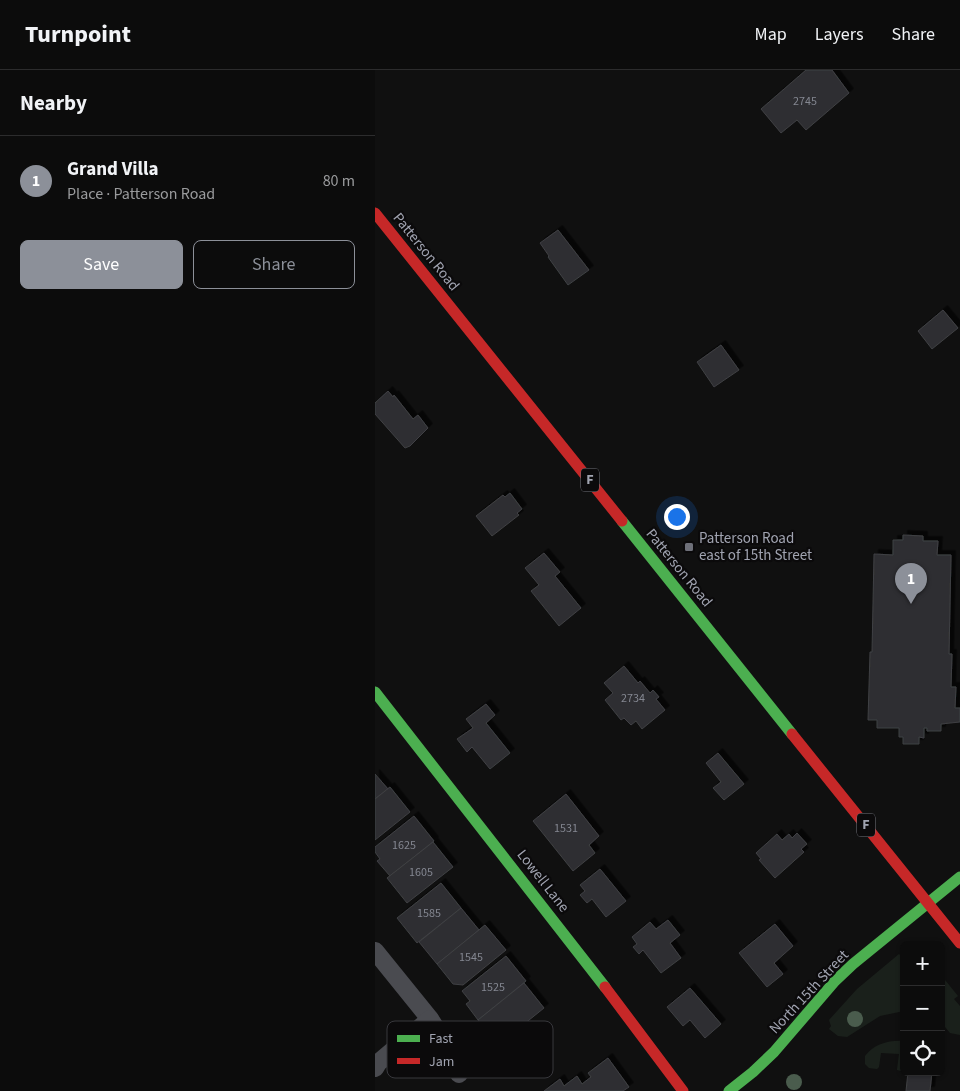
<!DOCTYPE html>
<meta charset="utf-8">
<style>
:root{--surface:#0c0c0c;--page:#1a1a1a;--text:#f1f3f6;--muted:#9a9b9d;--line:#2c2c2d;--accent:#8c9099}
body{margin:0;font-family:"Source Sans 3",sans-serif;background:var(--page);color:var(--text)}
.controls{position:absolute;right:15px;bottom:15px;display:grid;overflow:hidden;border-radius:8px;box-shadow:0 1px 4px #0004}
.controls button{width:45px;height:45px;display:grid;place-items:center;padding:0;border:0;border-bottom:1px solid var(--line);background:var(--surface);color:var(--text);font:25px sans-serif}
.you{position:absolute;left:301px;top:446px;width:18px;height:18px;margin:-12px;border:4px solid #fff;border-radius:50%;background:#1a73e8;box-shadow:0 0 0 8px #1a73e833}
.badge{display:grid;place-items:center;width:32px;height:32px;border-radius:50%;background:var(--accent);color:#fff;font-size:16px;font-weight:700}
.pin{position:absolute;translate:-50% -41px;filter:drop-shadow(0 1px 2px #0008)}
.pin::after{content:'';position:absolute;top:26px;width:18px;height:15px;background:inherit;clip-path:polygon(0 0,100% 0,50% 100%)}
.list{margin:0;padding:0;list-style:none}
h2{display:flex;justify-content:space-between;align-items:center;height:65px;margin:0;padding:0 20px;font-size:21px}
h2 small{font-size:16px;font-weight:400;color:var(--muted)}
.list li{display:grid;grid-template-columns:32px 1fr auto;gap:15px;align-items:center;box-sizing:border-box;height:90px;padding:0 20px;border-top:1px solid var(--line)}
.list b{display:block;font-size:19px;white-space:nowrap}
.list p{margin:0;font-size:16px;white-space:nowrap;color:var(--muted)}
.list em{font-size:16px;font-style:normal;color:var(--muted)}
.actions{display:flex;gap:10px;padding:15px 20px}
.actions a{flex:1;padding:11px 0;border:1px solid var(--accent);border-radius:8px;text-align:center;font-size:18px;color:var(--accent)}
.actions .main{background:var(--accent);color:#fff}
.icon{flex:none;width:28px;height:28px;fill:none;stroke:currentColor;stroke-width:2;stroke-linecap:round;stroke-linejoin:round}
.map{position:relative;flex:none;width:585px;height:1021px;overflow:hidden}
header{display:flex;align-items:center;gap:30px;box-sizing:border-box;height:70px;padding:0 25px;background:var(--surface);border-bottom:1px solid var(--line)}
header strong{font-size:24px}
nav{display:flex;gap:28px;margin-inline-start:auto;font-size:18px}
main{display:flex}
aside{flex:1;background:var(--surface)}
.map>svg:first-child{display:block}
</style>
<header>
<strong>Turnpoint</strong>
<nav><a>Map</a><a>Layers</a><a>Share</a></nav>
</header>
<main>
<aside>
<h2>Nearby<small></small></h2>
<ul class="list">
<li><span class="badge">1</span><div><b>Grand Villa</b><p>Place · Patterson Road</p></div><em>80 m</em></li>
</ul>
<div class="actions"><a class="main">Save</a><a>Share</a></div>
</aside>
<div class="map">
<svg width="585" height="1021" viewBox="0 0 585 1021">
<defs>
<filter id="shadow"><feDropShadow dx="4.5" dy="-4.5" stdDeviation="0" flood-color="#0009"/></filter>
</defs>
<rect width="100%" height="100%" fill="#101010"/>
<g fill="#1a201b">
<path d="M 524,884 L 529,889 L 529,941 L 505,946 L 472,967 L 463,966 L 454,959 L 456,956 L 454,950 L 482,919 Z"/>
<path d="M 566,905 L 583,926 L 579,929 L 585,936 L 585,965 L 575,963 L 566,952 Z"/>
<path d="M 529,971 L 529,1002 L 522,1000 L 524,984 L 506,983 L 504,997 L 502,999 L 494,998 L 490,994 L 490,986 C 499,974 514,970 529,971 Z"/>
</g>
<g fill="#2f2f31" stroke="#3f4044" filter="url(#shadow)">
<path d="M 431,0 L 457,0 L 474,23 L 431,60 L 422,50 L 406,63 L 386,39 Z"/>
<path d="M 183,160 L 214,200 L 193,215 L 173,187 L 174,186 L 165,173 Z"/>
<path d="M 568,240 L 583,258 L 557,279 L 543,261 Z"/>
<path d="M 346,275 L 364,300 L 339,317 L 322,292 Z"/>
<path d="M 13,321 L 18,327 L 19,325 L 38,349 L 43,345 L 53,358 L 35,376 L 30,378 L 0,344 L 0,333 Z"/>
<path d="M 135,423 L 147,439 L 142,443 L 144,445 L 117,466 L 101,446 L 128,425 L 130,427 Z"/>
<path d="M 528,465 L 548,466 L 548,471 L 563,471 L 562,485 L 576,485 L 574,584 L 577,584 L 576,617 L 581,617 L 580,638 L 585,638 L 585,652 L 566,654 L 566,661 L 552,661 L 552,658 L 549,658 L 549,668 L 544,667 L 544,674 L 528,674 L 528,667 L 524,667 L 524,658 L 502,658 L 502,650 L 493,650 L 495,582 L 497,582 L 499,484 L 518,485 L 518,470 L 528,470 Z"/>
<path d="M 169,483 L 185,502 L 180,506 L 206,538 L 184,556 L 156,521 L 164,515 L 150,498 Z"/>
<path d="M 249,596 L 263,613 L 265,611 L 275,623 L 278,620 L 284,627 L 281,629 L 290,640 L 267,659 L 261,651 L 256,655 L 249,648 L 246,650 L 230,630 L 238,623 L 229,613 Z"/>
<path d="M 111,634 L 120,645 L 111,653 L 135,683 L 115,699 L 97,677 L 92,682 L 82,669 L 98,658 L 91,649 Z"/>
<path d="M 343,683 L 369,714 L 349,730 L 338,718 L 346,712 L 331,693 Z"/>
<path d="M 0,704 L 13,719 L 0,729 Z"/>
<path d="M 15,717 L 35,742 L 0,770 L 0,729 Z"/>
<path d="M 191,724 L 224,766 L 214,775 L 220,783 L 198,801 L 158,751 Z"/>
<path d="M 39,746 L 59,771 L 15,806 L 2,791 L 5,789 L 0,782 L 0,777 Z"/>
<path d="M 422,763 L 432,774 L 426,779 L 429,782 L 400,808 L 384,790 L 386,789 L 381,783 L 402,764 L 407,770 L 414,764 L 417,768 Z"/>
<path d="M 58,772 L 78,797 L 32,833 L 12,808 Z"/>
<path d="M 225,799 L 251,831 L 231,847 L 217,829 L 212,833 L 205,825 L 210,821 L 205,815 Z"/>
<path d="M 66,813 L 86,838 L 42,873 L 22,848 Z"/>
<path d="M 86,838 L 104,860 L 62,894 L 44,872 Z"/>
<path d="M 293,850 L 305,865 L 295,873 L 306,888 L 286,903 L 268,880 L 264,884 L 258,877 L 262,874 L 257,867 L 275,852 L 281,859 Z"/>
<path d="M 400,854 L 418,876 L 399,893 L 408,904 L 392,917 L 364,883 Z"/>
<path d="M 110,855 L 131,880 L 88,915 L 78,914 L 62,894 Z"/>
<path d="M 131,886 L 151,911 L 103,950 L 91,934 L 95,931 L 87,921 Z"/>
<path d="M 149,913 L 169,938 L 123,975 L 103,950 Z"/>
<path d="M 315,918 L 346,954 L 330,968 L 315,950 L 308,956 L 292,937 Z"/>
<path d="M 233,988 L 254,1017 L 248,1021 L 169,1021 L 185,1009 L 189,1016 L 202,1006 L 207,1014 L 216,1007 L 213,1003 Z"/>
<path d="M 533,1002 L 557,1002 L 555,1021 L 531,1021 Z"/>
</g>
<g fill="none" stroke-linecap="round" stroke-linejoin="round">
<g stroke="#4a4b50" stroke-width="18">
<path d="M 0,881 L 55,949 L 73,977 L 84,1004"/>
<path d="M 0,998 L 3,993 L 55,949"/>
</g>
<g stroke="#4caf50" stroke-width="11">
<path d="M 247,451 L 417,664"/>
<path d="M 0,622 L 230,917"/>
<path d="M 354,1021 L 378,1002 L 399,982 L 460,911 L 478,894 L 585,807"/>
</g>
<g stroke="#c62828" stroke-width="11">
<path d="M 0,143 L 247,451"/>
<path d="M 417,664 L 585,873"/>
<path d="M 230,917 L 308,1021"/>
</g>
</g>
<g fill="#4a5c4d">
<circle cx="480" cy="949" r="8"/>
<circle cx="419" cy="1012" r="8"/>
</g>
<rect fill="#6e7079" stroke="#0b0a0b" stroke-width="2" x="309" y="472" width="10" height="10" rx="2.5"/>
<g text-anchor="middle" dominant-baseline="central" stroke-width="4.5" stroke-linejoin="round" paint-order="stroke">
<g font-size="12" fill="#848791">
<text x="430" y="31">2745</text>
<text x="258" y="628">2734</text>
<text x="191" y="758">1531</text>
<text x="29" y="775">1625</text>
<text x="46" y="802">1605</text>
<text x="54" y="843">1585</text>
<text x="96" y="887">1545</text>
<text x="118" y="917">1525</text>
</g>
<g fill="#0b0a0b" stroke="#74767f" stroke-width="1">
<rect x="206" y="398.5" width="18" height="23" rx="4"/>
<rect x="482" y="743.5" width="18" height="23" rx="4"/>
</g>
<g font-size="14" font-weight="bold" fill="#a1a4b1">
<text x="215" y="410">F</text>
<text x="491" y="755">F</text>
</g>
<g font-size="15" fill="#a1a4b1" stroke="#0b0a0b">
<text transform="translate(51 182) rotate(51)">Patterson Road</text>
<text transform="translate(304 498) rotate(51)">Patterson Road</text>
<text transform="translate(168 811) rotate(52)">Lowell Lane</text>
<text transform="translate(434 922) rotate(-47)">North 15th Street</text>
</g>
<g font-size="15" fill="#a1a4b1" stroke="#0b0a0b" text-anchor="start">
<text x="324" y="468">Patterson Road<tspan x="324" dy="17">east of 15th Street</tspan></text>
</g>
</g>
<rect x="12" y="951" width="166" height="57" rx="8" fill="#0b0a0b" stroke="#38383d" stroke-width="1"/>
<rect x="22" y="965" width="23" height="7" fill="#4caf50"/>
<rect x="22" y="988" width="23" height="6" fill="#c62828"/>
<g font-size="14" fill="#a1a4b1">
<text x="54" y="973">Fast</text>
<text x="54" y="996">Jam</text>
</g>
</svg>
<div class="controls">
<button>+</button>
<button>−</button>
<button><svg class="icon" aria-label="locate" viewBox="0 0 24 24"><circle cx="12" cy="12" r="6"/><path d="M12 2v4M12 18v4M2 12h4M18 12h4"/></svg></button>
</div>
<div class="you"></div>
<div class="pin badge" style="left:536px;top:534px">1</div>
</div>
</main>
